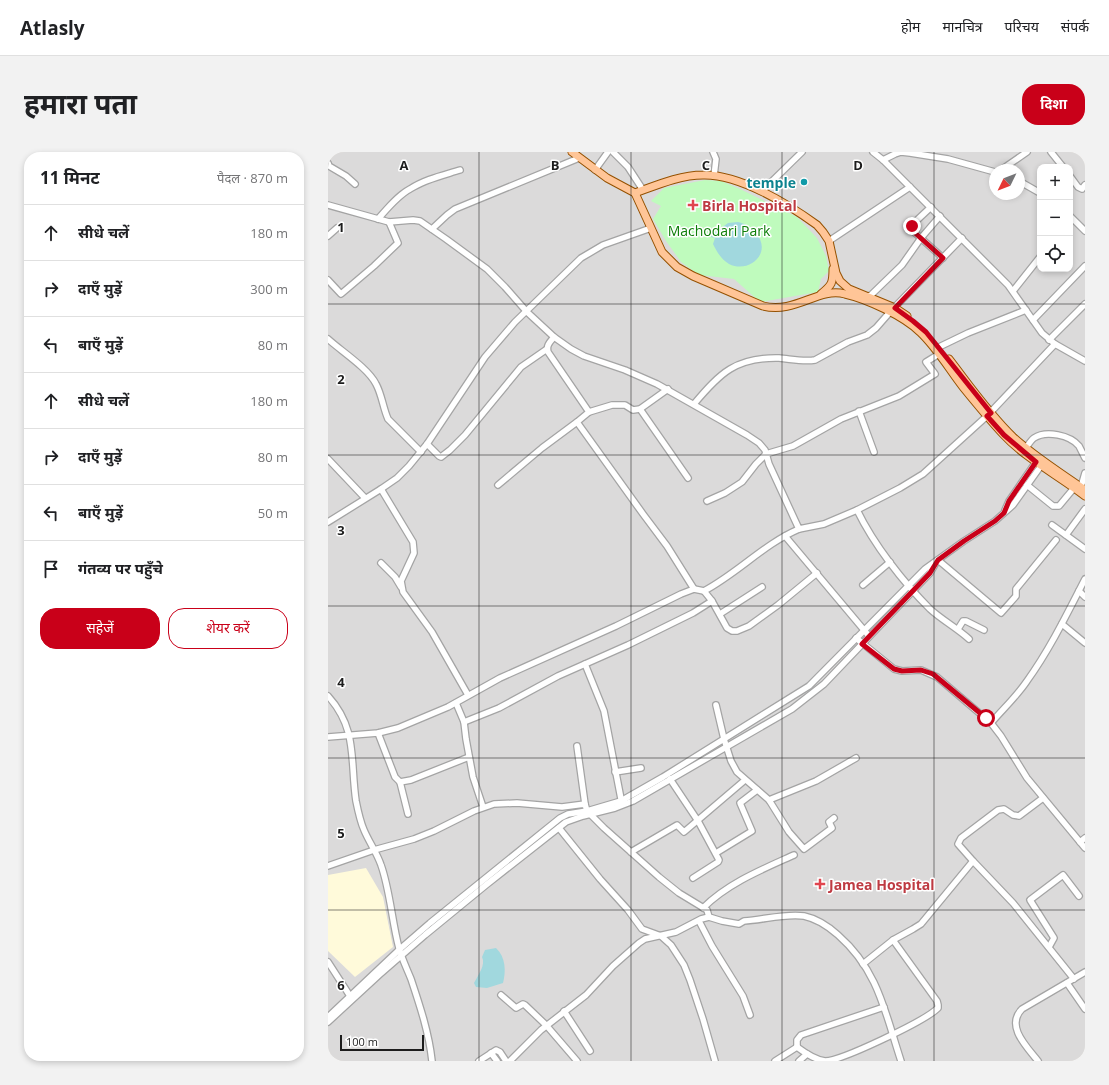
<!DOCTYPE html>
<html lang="hi">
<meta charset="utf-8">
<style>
:root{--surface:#fff;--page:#f2f2f2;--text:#202124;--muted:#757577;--line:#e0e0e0;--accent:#c90019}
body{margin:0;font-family:"Open Sans","Noto Sans Devanagari",sans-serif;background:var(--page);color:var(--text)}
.controls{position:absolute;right:12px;top:12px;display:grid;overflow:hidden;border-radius:8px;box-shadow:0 2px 6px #0003}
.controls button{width:36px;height:36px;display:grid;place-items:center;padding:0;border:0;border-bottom:1px solid var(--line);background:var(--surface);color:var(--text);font:20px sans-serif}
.compass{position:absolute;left:661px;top:12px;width:36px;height:36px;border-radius:50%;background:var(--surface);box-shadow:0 2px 6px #0003;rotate:227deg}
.scale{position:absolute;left:12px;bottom:10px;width:84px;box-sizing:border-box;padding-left:4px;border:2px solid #1d1d1d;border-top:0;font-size:11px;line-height:14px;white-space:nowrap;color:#1d1d1d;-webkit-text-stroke:3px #fff;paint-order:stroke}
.stop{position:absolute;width:12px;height:12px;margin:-9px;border:3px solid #c90019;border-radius:50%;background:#fff}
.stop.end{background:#c90019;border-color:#fff;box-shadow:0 1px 4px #0008}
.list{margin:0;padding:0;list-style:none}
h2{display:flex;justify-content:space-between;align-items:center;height:52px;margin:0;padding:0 16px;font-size:17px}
h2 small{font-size:13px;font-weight:400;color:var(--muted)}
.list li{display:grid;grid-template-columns:26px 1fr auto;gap:12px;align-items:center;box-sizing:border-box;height:56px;padding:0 16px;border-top:1px solid var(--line)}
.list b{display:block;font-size:15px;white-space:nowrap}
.list em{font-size:13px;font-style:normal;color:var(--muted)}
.actions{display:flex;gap:8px;padding:12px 16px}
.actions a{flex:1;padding:9px 0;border:1px solid var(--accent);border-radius:16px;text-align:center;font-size:14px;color:var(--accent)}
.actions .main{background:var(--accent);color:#fff}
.icon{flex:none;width:22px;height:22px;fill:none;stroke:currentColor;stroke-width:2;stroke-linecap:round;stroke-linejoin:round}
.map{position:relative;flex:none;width:757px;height:909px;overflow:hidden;border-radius:16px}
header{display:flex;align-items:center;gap:24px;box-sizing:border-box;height:56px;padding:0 20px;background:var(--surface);border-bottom:1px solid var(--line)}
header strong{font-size:19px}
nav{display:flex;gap:22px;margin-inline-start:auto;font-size:14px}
.intro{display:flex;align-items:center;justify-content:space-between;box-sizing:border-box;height:96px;padding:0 24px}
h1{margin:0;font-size:28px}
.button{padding:10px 18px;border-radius:16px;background:var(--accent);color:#fff;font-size:14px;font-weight:700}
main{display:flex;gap:24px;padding:0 24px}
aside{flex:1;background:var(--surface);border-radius:16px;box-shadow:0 2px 6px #0003}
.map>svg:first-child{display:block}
</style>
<header>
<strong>Atlasly</strong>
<nav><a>होम</a><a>मानचित्र</a><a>परिचय</a><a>संपर्क</a></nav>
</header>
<div class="intro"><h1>हमारा पता</h1><a class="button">दिशा</a></div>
<main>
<aside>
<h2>11 मिनट<small>पैदल · 870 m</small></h2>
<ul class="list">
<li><svg class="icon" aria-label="ahead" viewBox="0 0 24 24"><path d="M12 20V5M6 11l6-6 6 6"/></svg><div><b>सीधे चलें</b></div><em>180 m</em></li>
<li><svg class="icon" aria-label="right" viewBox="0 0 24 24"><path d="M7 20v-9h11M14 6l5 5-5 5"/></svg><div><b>दाएँ मुड़ें</b></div><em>300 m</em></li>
<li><svg class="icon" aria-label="left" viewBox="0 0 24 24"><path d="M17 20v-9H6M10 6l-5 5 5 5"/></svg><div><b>बाएँ मुड़ें</b></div><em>80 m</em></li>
<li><svg class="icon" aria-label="ahead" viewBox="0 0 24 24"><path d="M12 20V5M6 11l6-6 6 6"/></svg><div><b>सीधे चलें</b></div><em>180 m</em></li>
<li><svg class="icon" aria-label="right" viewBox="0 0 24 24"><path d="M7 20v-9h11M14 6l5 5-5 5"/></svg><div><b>दाएँ मुड़ें</b></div><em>80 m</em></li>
<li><svg class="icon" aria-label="left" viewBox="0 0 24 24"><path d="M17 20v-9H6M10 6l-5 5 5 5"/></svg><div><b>बाएँ मुड़ें</b></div><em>50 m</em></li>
<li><svg class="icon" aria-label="arrive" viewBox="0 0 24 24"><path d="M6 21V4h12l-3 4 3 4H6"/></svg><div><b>गंतव्य पर पहुँचे</b></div></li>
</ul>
<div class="actions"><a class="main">सहेजें</a><a>शेयर करें</a></div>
</aside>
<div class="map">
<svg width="757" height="909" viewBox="0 0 757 909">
<rect width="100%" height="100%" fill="#eee9e2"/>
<path fill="#dbdada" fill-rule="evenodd" d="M 0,0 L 757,0 L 757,909 L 0,909 ZM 712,15 L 742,15 L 742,117 L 712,117 ZM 667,18 L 691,18 L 691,42 L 667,42 Z"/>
<path fill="#fffada" d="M 38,716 L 55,745 L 65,795 L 27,825 L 0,799 L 0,723 Z"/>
<path fill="#bffbbd" d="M 377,28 L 393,29 L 412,37 L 469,65 L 489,86 L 498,104 L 501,119 L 493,127 L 490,140 L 432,150 L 406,127 L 371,123 L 353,110 L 338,89 L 325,67 L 333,54 L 323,49 L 336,36 Z"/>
<g fill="#a1d8de">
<path d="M 410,70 C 418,72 423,75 428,81 C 445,101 421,122 401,112 C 393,107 389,100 385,92 L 387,86 L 383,85 L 385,79 L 388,80 L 400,71 Z"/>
<path d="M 168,796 C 178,805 178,820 175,831 L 159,836 L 148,835 L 146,831 C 150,823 158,813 154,805 L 157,798 Z"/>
</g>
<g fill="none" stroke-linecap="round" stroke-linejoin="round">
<g stroke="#a4a4a4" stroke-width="8">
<g id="minor">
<path d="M 285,0 L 300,15 L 315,38"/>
<path d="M 385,0 L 388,7 L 386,24"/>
<path d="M 545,0 L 555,8 L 680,133 L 714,181 L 727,192"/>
<path d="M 723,0 L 735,15"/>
<path d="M 555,8 L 567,2 L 573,0 L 582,1 L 620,7 L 667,20"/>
<path d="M 0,11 L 1,14 L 18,24 L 27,32"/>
<path d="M 267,18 L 280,0"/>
<path d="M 673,18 L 699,0"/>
<path d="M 742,24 L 750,35 L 754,37 L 757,33"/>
<path d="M 691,29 L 712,41"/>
<path d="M 434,39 L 474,0"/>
<path d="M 0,53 L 61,70 L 85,68 L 92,69 L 118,87 L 159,117 L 177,135 L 199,160 L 226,185 L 243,197 L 256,204 L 297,218 L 329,232 L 419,283 L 431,291 L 437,298 L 441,312 L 471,377 L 496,372 L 529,358 L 572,336 L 595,322 L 659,264 L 727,192 L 757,209"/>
<path d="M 603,55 L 587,70 L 584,77 L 586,80 L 615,106"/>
<path d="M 742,64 L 757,79"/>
<path d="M 50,67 C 59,57 69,44 82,37 C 97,27 116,23 132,18"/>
<path d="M 104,77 L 119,63 L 127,57 L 251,6"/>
<path d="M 0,84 L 9,76"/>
<path d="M 501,89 L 582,35"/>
<path d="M 0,128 L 13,142 L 46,114 L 70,91 L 61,70"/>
<path d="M 685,139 L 712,105"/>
<path d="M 540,144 L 543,143 L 574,113 L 593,86 L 612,64"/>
<path d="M 705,168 L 757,114"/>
<path d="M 226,185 C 222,190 218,193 220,200 L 261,260 L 249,270 L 315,362 L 339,394 L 366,437"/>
<path d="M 0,187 C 13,199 40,216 48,232 C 54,243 55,256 60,267 L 93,300"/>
<path d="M 721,188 L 757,152"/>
<path d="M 611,195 L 640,181 L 698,158"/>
<path d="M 366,252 C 392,221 408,205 451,206 C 463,207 475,210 487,208 L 520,190 L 539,183 L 548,176 L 562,160 L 634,86"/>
<path d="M 312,257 L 360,326"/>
<path d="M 531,259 L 546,300"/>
<path d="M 261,260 L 284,253 L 297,253 L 305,258 L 312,257 L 340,237"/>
<path d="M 99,292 L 111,304 L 113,305 L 122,298 L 137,283 L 193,215 L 219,197"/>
<path d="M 698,296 C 700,293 703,288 706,286 C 718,278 742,283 751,294 C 753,298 755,302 757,306"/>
<path d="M 0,307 L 37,346"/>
<path d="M 170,333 L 214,296 L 249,270"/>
<path d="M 699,333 L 725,354 L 731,354 L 746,336"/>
<path d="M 753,335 L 757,321"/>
<path d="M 53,337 L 85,390 L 86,401 L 73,429 L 75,440 L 104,480 L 140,543"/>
<path d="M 379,349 L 397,341 L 414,330 L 428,312 L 438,302 L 465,294 L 513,267 L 571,244 L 607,222 L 598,210 L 611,202"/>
<path d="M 529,358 C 546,393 575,430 602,457 C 614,468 629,476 641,487"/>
<path d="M 677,358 L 681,349 L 710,307"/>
<path d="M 0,370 L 53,337 L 69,326 L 81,314 L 99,292 L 157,205 L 187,170 L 253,106 L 275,93 L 323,76"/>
<path d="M 724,373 L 757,397"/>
<path d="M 738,383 L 757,357"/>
<path d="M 457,384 L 541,484"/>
<path d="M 610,408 L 673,461 L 688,444 L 688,437 L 728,388"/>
<path d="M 53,411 L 67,425 L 73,435"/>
<path d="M 535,433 L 562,410"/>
<path d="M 751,439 L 757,445"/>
<path d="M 384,449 L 399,476 L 404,479 L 409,479 L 421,474 L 450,453 L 489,421"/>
<path d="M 392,462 L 434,435"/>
<path d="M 734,472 L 757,491"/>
<path d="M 630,477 L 635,469 L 638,469 L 656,478"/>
<path d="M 528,486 L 566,517 L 574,519 L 593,518 L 609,525 L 663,571 L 673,584 L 699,626 L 757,696"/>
<path d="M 257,512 L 276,559 L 294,652"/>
<path d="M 0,544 C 30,577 22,609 28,649 C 30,659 32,669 36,678 C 41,690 49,701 53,713 C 62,738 64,770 71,796 C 74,807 79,817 83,827 C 92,854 101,881 104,909"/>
<path d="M 128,551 L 136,570 L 138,587 L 145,625 L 155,655"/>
<path d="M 388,553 L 396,587 L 403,609 L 409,620 L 441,648 L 461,680 L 476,697 L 504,676 L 501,670 L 506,666"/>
<path d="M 136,570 L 171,556 L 230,524 L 300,493 L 365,461 L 384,449 L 376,439"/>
<path d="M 663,571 C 675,557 689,544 699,529 C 722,497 739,462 757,427"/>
<path d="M 50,581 L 67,625 L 72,630 L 83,628 L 141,605"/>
<path d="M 0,585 L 50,581 L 70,576 L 120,555 L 172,526 L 288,474 L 353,442 L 366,437 L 376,439 C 410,421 436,392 471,377"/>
<path d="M 249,594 L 257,652"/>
<path d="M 287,620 L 313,616"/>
<path d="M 342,627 L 370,669 L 391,708 L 390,710 L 365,726"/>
<path d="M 72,630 L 80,662"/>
<path d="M 715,646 L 691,664 L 685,663 L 676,657 L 670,658 L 633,686 L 630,692 L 645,709 L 685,751 L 746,827"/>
<path d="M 441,648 L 488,629 L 528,606"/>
<path d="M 231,676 L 272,727 L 300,758 L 314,777 L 333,784 L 343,793 L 356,813 L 362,828 L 375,867 L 387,909"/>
<path d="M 752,690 L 757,686"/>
<path d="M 303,700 L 349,673 L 356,680 L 417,628"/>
<path d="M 388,701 L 424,679 L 412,651 L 429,638"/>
<path d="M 0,714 L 46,698 L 86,687 L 106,679 L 146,659 L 166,652 L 189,651 L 234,655 L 257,652 L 259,659 L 276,676 L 331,725 L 351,741 L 379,758 L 381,765 L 394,769 L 411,772 L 416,769 C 435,768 458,761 476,764 C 490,767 500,774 510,783 C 551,819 557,861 573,909"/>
<path d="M 375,756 C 400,731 435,717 466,703"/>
<path d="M 371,769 L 384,794 L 415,844 L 422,863"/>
<path d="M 721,795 L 726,786 L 702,748 L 735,723 L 751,744"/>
<path d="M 0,810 L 22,844"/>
<path d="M 535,812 L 565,788 L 585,777 L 593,772 L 645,709"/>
<path d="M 739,831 L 757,857"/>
<path d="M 173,843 L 188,856 L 195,852 L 197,853 L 218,873 L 249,909"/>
<path d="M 236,859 L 262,899"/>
<path d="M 0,865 L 72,797 L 102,771 L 232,666 L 240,662 L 259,659 L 293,649 L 335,625 L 481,534 L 597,417 L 636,389 L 667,369 L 685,353 L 715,311"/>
<path d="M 0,870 L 51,823 L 97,783 L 158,733 L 238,670 L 255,664 L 287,656 L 305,649 L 464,557 L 496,532 L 602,421 L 609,409"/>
<path d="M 469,895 C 477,901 487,908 497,909 C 513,909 597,869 610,856 L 610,853 L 609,849 L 565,788"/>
<path d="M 469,895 L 469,888 L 473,883 L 556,855"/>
<path d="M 163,901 L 169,909"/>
<path d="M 151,909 L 168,898 L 172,900 L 178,909"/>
<path d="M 182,909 L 213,878 L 258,843 L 285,814 L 311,791 L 317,787 L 348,780 L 373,767 L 381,765"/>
<path d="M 447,909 L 469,895"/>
<path d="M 471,909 L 479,902"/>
<path d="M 710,909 C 699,895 677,874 694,857 L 757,820"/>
</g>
</g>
<g stroke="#955100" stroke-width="9">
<g id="major">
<path d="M 244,0 L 279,26 L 307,41 L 334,100 L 349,115 L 365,124 L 435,154 C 468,162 490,135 517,142 C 539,147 576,164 592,180 C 609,196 621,217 635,235 C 648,251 661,267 675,282 C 698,307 730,323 757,344"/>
<path d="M 307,41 C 329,33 352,23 375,23 C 411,22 460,52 489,73 L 495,80 L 501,89 L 508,121 L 512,129 L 521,137 L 567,156 L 579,164"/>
<path d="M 493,142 C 504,133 505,131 505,117"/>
<path d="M 621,207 C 641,233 661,262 685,285 C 707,305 733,321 757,338"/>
</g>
</g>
<use href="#minor" stroke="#fff" stroke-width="5.5"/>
<use href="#major" stroke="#ffc597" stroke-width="7"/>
</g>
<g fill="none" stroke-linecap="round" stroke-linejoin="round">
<path stroke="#c90019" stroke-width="5" d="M 584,74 L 586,80 L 615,106 L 567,156 L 585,169 L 598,180 L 663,261 L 659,264 L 676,283 L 708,310 L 681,349 L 676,361 L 667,369 L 636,389 L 610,408 L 602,421 L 534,492 L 566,517 L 574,519 L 593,518 L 605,522 L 658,566"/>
</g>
<path fill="none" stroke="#1d1d1d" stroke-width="1" stroke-opacity="0.55" d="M 151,0 L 151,909M 303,0 L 303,909M 454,0 L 454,909M 606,0 L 606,909M 0,152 L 757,152M 0,303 L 757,303M 0,454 L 757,454M 0,606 L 757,606M 0,758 L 757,758"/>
<circle fill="#0f9aa8" stroke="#fff" stroke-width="1.5" cx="476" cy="30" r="4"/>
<g fill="#e0444e" stroke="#fff" stroke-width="1.5">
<path d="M363 47h4v4h4v4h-4v4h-4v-4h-4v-4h4z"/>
<path d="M490 726h4v4h4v4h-4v4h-4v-4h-4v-4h4z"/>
</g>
<g text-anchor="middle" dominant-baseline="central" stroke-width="3" stroke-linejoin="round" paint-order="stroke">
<g font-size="14" font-weight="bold" fill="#0d838f" stroke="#fff" text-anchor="end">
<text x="468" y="30">temple</text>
</g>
<g font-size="14" font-weight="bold" fill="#be3a42" stroke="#fff" text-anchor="start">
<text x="374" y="53">Birla Hospital</text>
<text x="501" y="732">Jamea Hospital</text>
</g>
<g font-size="14" fill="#0d7e08" stroke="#fff">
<text x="391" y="78">Machodari Park</text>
</g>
</g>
<g font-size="13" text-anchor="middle" font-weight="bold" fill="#1d1d1d" stroke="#fff" stroke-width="3" stroke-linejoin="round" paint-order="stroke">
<text x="76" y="18">A</text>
<text x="227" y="18">B</text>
<text x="378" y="18">C</text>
<text x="530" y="18">D</text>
<text x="13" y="80">1</text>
<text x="13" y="232">2</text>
<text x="13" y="383">3</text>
<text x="13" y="535">4</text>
<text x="13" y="686">5</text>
<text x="13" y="838">6</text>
</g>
</svg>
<div class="controls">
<button>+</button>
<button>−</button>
<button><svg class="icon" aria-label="locate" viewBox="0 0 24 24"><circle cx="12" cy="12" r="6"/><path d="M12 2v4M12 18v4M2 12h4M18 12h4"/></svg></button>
</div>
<svg class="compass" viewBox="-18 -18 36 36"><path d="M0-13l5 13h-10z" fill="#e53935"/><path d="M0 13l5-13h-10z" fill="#757577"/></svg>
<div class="scale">100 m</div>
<div class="stop" style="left:658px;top:566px"></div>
<div class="stop end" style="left:584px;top:74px"></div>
</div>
</main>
